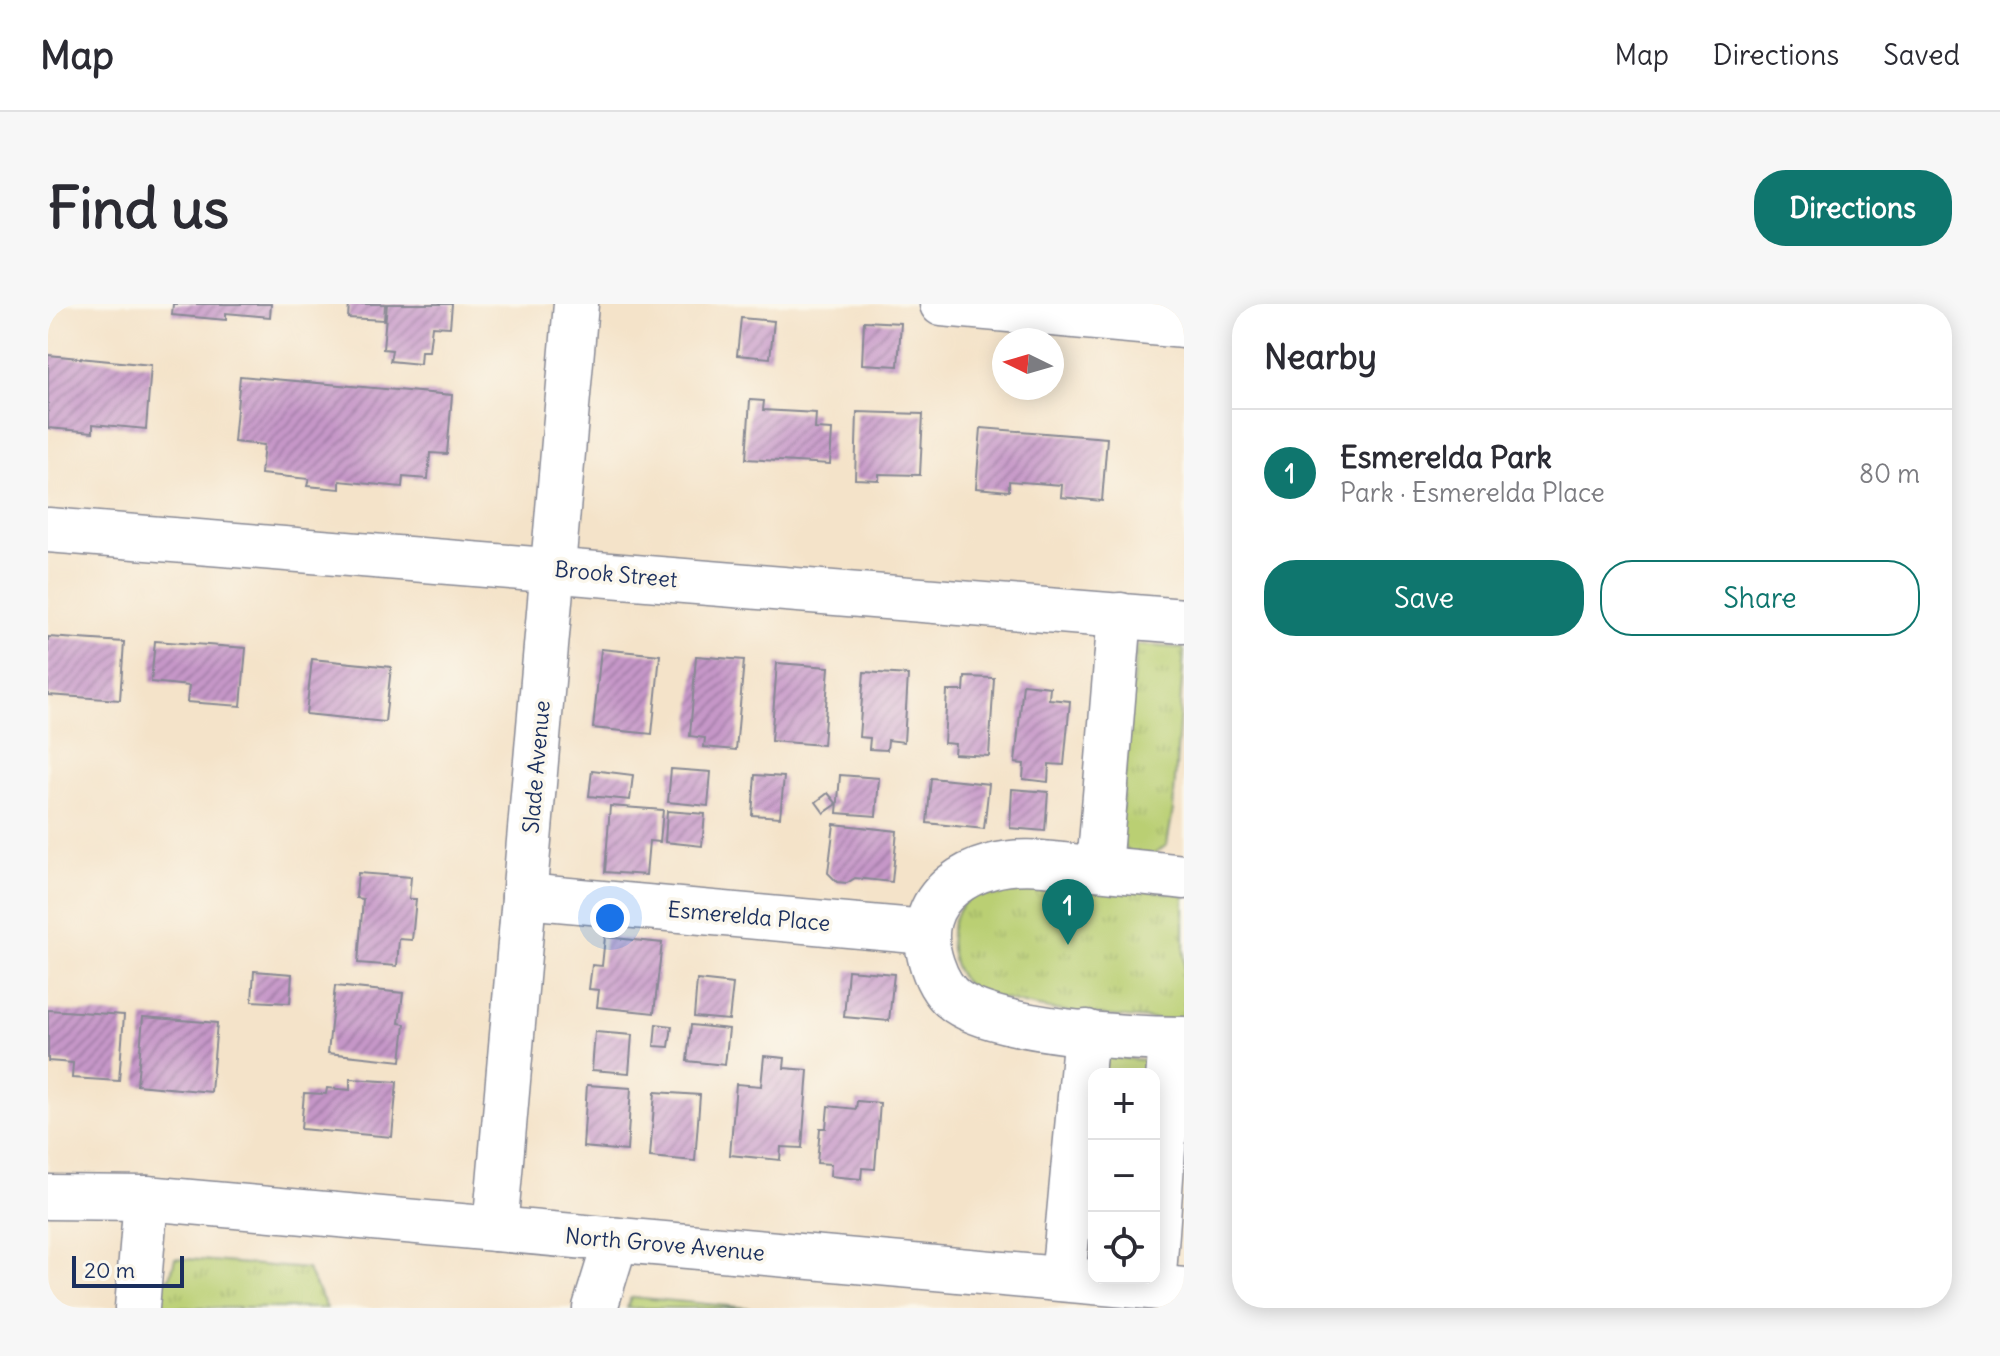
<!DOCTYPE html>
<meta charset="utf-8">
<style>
:root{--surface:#fff;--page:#f7f7f7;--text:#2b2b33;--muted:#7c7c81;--line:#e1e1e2;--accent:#0f766e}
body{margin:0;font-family:Delius,sans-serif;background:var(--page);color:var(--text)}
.controls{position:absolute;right:24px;bottom:24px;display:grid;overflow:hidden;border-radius:16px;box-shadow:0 4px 20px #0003}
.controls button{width:72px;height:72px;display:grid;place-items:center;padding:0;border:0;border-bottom:2px solid var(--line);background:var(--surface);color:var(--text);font:40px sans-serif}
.compass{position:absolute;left:944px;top:24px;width:72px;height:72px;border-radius:50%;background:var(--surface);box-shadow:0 4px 20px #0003;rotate:275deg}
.scale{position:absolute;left:24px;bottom:20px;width:112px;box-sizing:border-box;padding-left:8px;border:4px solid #1b2f5e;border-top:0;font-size:22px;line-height:28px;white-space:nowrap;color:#1b2f5e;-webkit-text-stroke:6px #fbf7ec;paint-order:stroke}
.you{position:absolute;left:562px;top:614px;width:28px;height:28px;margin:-20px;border:6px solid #fff;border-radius:50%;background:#1a73e8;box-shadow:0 0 0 12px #1a73e833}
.badge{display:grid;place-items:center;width:52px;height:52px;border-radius:50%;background:var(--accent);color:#fff;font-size:26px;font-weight:700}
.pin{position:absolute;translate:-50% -66px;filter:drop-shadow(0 2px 4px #0008)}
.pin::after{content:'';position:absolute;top:42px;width:28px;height:24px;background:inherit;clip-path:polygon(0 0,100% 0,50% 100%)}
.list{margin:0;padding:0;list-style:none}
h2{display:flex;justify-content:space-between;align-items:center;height:104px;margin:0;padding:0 32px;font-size:34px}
h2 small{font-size:26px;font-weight:400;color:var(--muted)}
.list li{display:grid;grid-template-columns:52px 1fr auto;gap:24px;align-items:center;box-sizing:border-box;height:128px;padding:0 32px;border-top:2px solid var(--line)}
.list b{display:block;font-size:30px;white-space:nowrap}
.list p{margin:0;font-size:26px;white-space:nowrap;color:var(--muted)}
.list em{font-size:26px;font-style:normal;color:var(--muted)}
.actions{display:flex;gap:16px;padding:24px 32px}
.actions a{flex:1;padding:18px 0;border:2px solid var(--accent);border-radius:32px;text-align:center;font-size:28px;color:var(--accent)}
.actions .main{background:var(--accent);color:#fff}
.icon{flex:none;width:44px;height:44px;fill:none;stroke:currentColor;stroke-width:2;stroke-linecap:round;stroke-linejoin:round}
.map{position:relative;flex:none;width:1136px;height:1004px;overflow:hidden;border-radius:32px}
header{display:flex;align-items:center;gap:48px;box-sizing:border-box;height:112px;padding:0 40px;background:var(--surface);border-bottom:2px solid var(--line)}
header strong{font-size:38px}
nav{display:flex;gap:44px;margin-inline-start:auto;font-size:28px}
.intro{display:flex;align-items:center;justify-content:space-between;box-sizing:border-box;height:192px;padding:0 48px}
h1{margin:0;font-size:56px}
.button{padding:20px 36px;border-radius:32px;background:var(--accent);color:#fff;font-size:28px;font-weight:700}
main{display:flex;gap:48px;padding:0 48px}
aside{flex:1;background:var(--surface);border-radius:32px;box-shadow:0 4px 20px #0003}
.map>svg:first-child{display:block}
</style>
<header>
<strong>Map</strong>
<nav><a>Map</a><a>Directions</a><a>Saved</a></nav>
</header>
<div class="intro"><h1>Find us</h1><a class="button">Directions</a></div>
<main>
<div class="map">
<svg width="1136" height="1004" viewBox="0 0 1136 1004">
<defs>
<pattern id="grass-tufts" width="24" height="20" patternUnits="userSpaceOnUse" patternTransform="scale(2)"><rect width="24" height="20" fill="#bacf73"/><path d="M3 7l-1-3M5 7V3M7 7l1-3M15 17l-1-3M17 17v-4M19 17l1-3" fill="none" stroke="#9fb266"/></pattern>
<pattern id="building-hatch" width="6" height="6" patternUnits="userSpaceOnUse" patternTransform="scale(2)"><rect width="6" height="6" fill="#c697c8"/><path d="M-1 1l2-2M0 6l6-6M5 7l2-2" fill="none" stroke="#a07ca6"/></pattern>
</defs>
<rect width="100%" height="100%" fill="#fbf7ec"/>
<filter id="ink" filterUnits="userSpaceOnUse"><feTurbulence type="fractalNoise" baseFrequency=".0125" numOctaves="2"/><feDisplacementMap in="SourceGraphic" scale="16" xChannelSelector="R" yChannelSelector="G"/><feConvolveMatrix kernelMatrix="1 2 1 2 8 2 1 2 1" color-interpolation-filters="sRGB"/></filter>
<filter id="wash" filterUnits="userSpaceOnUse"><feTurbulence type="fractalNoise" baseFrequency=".006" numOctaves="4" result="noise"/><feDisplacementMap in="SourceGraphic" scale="32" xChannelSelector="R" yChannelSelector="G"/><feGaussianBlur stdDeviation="1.8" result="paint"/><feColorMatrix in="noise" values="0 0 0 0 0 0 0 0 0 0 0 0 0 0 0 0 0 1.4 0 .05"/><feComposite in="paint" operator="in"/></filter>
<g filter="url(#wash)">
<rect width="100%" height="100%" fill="#f4e3c9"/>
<g fill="url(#grass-tufts)" stroke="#6a7f68" stroke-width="2">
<path d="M 1088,341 L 1134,344 L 1136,347 L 1125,506 L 1119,541 L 1103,552 L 1080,547 L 1071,535 Z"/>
<path d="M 972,576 L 1136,590 L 1136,718 C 1078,712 1016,712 960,696 C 951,694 939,693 930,688 C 904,675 897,639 907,613 C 918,586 946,579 972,576 Z"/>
<path d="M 1059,753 L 1096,756 L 1102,765 L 1101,770 L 1049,770 L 1050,759 Z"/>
<path d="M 127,954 L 259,965 L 279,1004 L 111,1004 L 112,982 L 123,971 Z"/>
<path d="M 583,993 L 703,1004 L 579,1004 Z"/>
</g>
<g id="blocks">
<g fill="url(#building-hatch)">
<path d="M 125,0 L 223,0 L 222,13 L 178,9 L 178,16 L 124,11 Z"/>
<path d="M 301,0 L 337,0 L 336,16 L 300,14 Z"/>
<path d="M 339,0 L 404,0 L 402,23 L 384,22 L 381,47 L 373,47 L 372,60 L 342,57 L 344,46 L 335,45 Z"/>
<path d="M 693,14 L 726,17 L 722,54 L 689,51 Z"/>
<path d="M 816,17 L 853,19 L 850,62 L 814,60 Z"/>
<path d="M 0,51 L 103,61 L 98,125 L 45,120 L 45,128 L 0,124 Z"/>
<path d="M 192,72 L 404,91 L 399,150 L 382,149 L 380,175 L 355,173 L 354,183 L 292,177 L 292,185 L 259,182 L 261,175 L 213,170 L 216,141 L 186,138 Z"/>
<path d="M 702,96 L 716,97 L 715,106 L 768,109 L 767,125 L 784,126 L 782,160 L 698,155 Z"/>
<path d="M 809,108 L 875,110 L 872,171 L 831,170 L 831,176 L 807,175 Z"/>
<path d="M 933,124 L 1059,134 L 1054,197 L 1013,193 L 1014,181 L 961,177 L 961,187 L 928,184 Z"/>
<path d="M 0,333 L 76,338 L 72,396 L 0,391 Z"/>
<path d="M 107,337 L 198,344 L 193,402 L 139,398 L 141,382 L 103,378 Z"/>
<path d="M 553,345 L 612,351 L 604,430 L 545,424 Z"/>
<path d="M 648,352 L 696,356 L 688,446 L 656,443 L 657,434 L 642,432 Z"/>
<path d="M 264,355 L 343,363 L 337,418 L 258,410 Z"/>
<path d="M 729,359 L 781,363 L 775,441 L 723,437 Z"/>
<path d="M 816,368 L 860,371 L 856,438 L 840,436 L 839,446 L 821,445 L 822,434 L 811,433 Z"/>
<path d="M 917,373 L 946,374 L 941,452 L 906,450 L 907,440 L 896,439 L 899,387 L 916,387 Z"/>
<path d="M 975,380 L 1002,383 L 1001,395 L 1022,397 L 1016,461 L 1001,460 L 1000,478 L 975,475 L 976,460 L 967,459 Z"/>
<path d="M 623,465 L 663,468 L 660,502 L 620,498 Z"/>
<path d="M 544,466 L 585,471 L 582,496 L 541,492 Z"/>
<path d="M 707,471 L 736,473 L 732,513 L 704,511 Z"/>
<path d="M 792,471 L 831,474 L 828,512 L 789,509 Z"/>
<path d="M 883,474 L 941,480 L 936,525 L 879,519 Z"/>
<path d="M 964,485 L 1000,488 L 997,527 L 962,524 Z"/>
<path d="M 780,489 L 789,500 L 776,509 L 768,498 Z"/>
<path d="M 562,502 L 615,506 L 612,538 L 601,537 L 598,571 L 557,568 Z"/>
<path d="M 619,507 L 657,510 L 654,542 L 617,538 Z"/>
<path d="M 786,520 L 849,527 L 844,578 L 807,574 L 799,579 L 789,578 L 780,569 Z"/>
<path d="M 310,569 L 363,573 L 361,595 L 368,595 L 364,636 L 351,635 L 349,662 L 310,659 L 315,595 L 308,594 Z"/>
<path d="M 557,633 L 614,639 L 606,709 L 549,703 L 551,686 L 541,685 L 544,661 L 554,662 Z"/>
<path d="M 800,666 L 846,670 L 841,717 L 796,713 Z"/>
<path d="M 206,667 L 244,670 L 242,699 L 204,697 Z"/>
<path d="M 649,676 L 685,680 L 681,716 L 646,713 Z"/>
<path d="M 287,682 L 355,689 L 351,719 L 357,720 L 353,757 L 280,749 Z"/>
<path d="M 0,706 L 76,711 L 71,777 L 24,774 L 25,759 L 0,757 Z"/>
<path d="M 95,713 L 169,719 L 163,788 L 89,781 Z"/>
<path d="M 608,720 L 624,722 L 621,743 L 606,742 Z"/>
<path d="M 643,721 L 681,725 L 677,761 L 639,757 Z"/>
<path d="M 547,728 L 584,731 L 581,769 L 544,766 Z"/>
<path d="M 716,752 L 737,754 L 736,764 L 760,766 L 754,844 L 733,843 L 732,856 L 682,851 L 688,780 L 713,782 Z"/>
<path d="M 302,775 L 349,778 L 344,833 L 253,825 L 256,789 L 278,790 L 279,784 L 302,786 Z"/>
<path d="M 539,781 L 583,784 L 579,847 L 535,843 Z"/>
<path d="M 607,788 L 652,791 L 647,857 L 602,853 Z"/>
<path d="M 809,797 L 832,799 L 827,865 L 814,864 L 813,875 L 782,872 L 783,860 L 769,859 L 772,824 L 778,824 L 780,802 L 808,805 Z"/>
</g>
</g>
</g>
<g filter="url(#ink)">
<use href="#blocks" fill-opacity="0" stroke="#888994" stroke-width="2"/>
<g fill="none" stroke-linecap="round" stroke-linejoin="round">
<g stroke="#888994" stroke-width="47">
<g id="minor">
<path d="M 894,0 L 1136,22"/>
<path d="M 0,226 L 1136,317"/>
<path d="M 1051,564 L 1072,311"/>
<path d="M 1136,573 C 1102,569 1067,566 1033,563 C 1003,560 972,554 942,563 C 916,570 888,588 881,616 C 874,641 887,683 909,698 C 951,727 1084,735 1136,735"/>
<path d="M 476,592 L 878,628"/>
<path d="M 0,893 L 98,894 L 1136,986"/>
<path d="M 447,925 L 528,0"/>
<path d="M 1106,970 L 1123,735"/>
<path d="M 1015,975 L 1038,728"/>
<path d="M 89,1004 L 98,894"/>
<path d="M 547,1004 L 568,936"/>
</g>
</g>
<use href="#minor" stroke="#fff" stroke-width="44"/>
</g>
</g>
<g text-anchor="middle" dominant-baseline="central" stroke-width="7" stroke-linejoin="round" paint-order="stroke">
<g font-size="22" fill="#1b2f5e" stroke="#fbf7ec">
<text transform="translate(568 270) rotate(5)">Brook Street</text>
<text transform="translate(488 463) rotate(-85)">Slade Avenue</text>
<text transform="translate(701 612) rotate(5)">Esmerelda Place</text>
<text transform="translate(617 940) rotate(5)">North Grove Avenue</text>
</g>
</g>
</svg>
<div class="controls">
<button>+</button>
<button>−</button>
<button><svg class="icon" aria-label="locate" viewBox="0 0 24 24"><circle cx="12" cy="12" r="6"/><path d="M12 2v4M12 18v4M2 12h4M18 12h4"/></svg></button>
</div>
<svg class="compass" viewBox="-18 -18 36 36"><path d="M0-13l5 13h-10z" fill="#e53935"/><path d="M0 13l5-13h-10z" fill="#7c7c81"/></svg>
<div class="scale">20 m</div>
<div class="you"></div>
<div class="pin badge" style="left:1020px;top:641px">1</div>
</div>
<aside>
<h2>Nearby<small></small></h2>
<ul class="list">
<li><span class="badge">1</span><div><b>Esmerelda Park</b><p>Park · Esmerelda Place</p></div><em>80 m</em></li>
</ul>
<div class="actions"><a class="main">Save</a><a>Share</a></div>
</aside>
</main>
